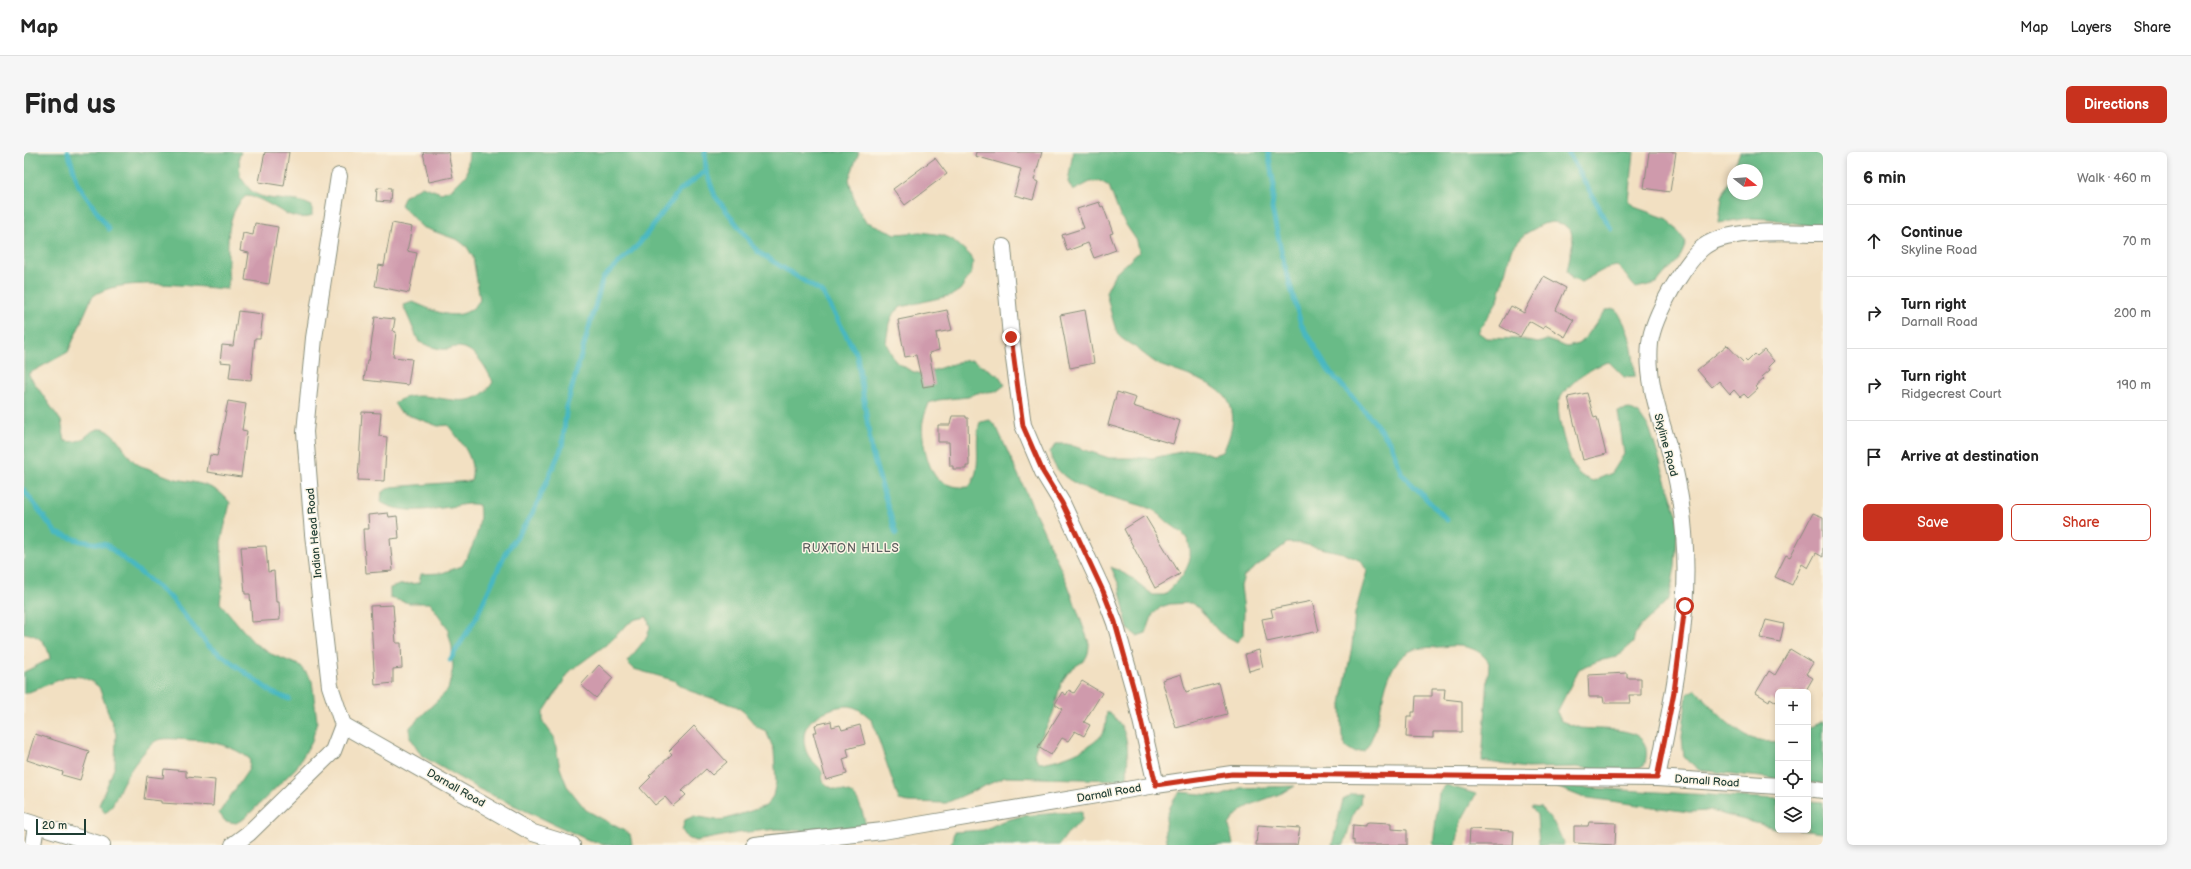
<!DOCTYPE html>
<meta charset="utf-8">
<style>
:root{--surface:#fff;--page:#f6f6f6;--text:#222;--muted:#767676;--line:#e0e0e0;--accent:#c8321e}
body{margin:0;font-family:"Balsamiq Sans",sans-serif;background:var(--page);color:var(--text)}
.controls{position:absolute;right:12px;bottom:12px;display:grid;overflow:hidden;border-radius:6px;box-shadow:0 2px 6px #0003}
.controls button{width:36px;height:36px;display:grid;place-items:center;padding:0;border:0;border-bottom:1px solid var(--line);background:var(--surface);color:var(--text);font:20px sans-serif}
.compass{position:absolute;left:1703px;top:12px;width:36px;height:36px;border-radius:50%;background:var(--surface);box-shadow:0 2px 6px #0003;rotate:107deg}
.scale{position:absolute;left:12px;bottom:10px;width:50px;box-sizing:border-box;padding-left:4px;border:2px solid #1f3d34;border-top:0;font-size:11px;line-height:14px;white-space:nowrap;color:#1f3d34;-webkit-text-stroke:3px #fcf5e5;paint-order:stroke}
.stop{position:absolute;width:12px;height:12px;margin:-9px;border:3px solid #c8321e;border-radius:50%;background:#fff}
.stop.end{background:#c8321e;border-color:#fff;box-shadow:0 1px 4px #0008}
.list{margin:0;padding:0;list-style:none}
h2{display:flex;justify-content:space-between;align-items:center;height:52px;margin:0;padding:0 16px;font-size:17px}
h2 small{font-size:13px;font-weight:400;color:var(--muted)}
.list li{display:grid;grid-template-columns:26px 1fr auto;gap:12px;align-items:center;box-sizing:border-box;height:72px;padding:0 16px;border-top:1px solid var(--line)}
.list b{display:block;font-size:15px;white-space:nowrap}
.list p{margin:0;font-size:13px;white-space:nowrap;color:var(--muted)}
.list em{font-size:13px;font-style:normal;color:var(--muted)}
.actions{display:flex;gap:8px;padding:12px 16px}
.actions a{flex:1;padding:9px 0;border:1px solid var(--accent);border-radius:6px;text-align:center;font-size:14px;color:var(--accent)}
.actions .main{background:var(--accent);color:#fff}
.icon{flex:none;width:22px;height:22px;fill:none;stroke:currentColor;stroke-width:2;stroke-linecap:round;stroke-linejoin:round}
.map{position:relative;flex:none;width:1799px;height:693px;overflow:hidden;border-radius:6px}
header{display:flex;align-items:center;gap:24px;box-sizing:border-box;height:56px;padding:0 20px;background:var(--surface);border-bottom:1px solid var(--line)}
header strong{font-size:19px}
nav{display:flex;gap:22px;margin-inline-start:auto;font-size:14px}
.intro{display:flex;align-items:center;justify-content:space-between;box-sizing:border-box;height:96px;padding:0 24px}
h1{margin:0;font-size:28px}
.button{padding:10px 18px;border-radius:6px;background:var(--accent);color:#fff;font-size:14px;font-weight:700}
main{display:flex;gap:24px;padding:0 24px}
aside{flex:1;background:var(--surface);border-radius:6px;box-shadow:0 2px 6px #0003}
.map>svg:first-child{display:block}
</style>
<header>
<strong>Map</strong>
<nav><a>Map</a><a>Layers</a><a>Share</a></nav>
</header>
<div class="intro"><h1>Find us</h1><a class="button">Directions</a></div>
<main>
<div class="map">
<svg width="1799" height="693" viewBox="0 0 1799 693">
<rect width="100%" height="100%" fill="#fcf5e5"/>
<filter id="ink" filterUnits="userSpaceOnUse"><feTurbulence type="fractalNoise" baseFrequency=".025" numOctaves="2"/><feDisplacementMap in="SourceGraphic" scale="8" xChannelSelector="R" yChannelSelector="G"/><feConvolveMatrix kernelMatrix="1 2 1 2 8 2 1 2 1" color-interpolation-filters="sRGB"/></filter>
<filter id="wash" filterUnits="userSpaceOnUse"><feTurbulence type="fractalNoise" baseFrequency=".012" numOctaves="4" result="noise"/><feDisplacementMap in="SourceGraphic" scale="16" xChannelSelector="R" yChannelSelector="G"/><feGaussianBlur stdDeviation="0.9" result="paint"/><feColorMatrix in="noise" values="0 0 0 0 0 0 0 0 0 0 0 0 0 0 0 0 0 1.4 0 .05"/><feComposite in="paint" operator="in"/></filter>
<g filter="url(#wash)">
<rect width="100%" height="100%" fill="#f2e0c2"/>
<g fill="#69bb87" stroke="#447c5e" fill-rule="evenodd">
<path d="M 0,0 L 217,0 L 215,5 L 216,25 C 220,29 225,38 230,41 C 247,51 271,44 288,54 L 288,64 C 263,72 245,45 222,44 C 201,62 204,91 204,116 C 204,125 206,129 203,137 C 169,135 94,123 68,145 L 44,200 L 4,222 L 37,269 L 41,289 C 64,293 63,276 77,277 C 93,278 101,303 112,311 C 115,314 121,315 126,317 C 134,320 143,325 152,327 C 172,331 193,332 206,351 L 197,390 L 199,430 L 196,451 L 230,491 L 247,502 L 277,514 L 288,529 L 293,569 L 288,589 L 272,616 L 221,666 L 212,671 L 201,669 L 195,661 L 225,617 L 226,607 C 209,594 189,589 168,588 C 158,588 143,585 134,588 C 126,590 105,619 101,627 C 93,640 92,652 81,661 L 75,653 L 91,614 L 92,582 L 75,535 L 67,529 L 58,525 L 45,524 L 0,542 L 0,520 L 26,507 C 24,492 16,483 0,481 Z"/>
<path d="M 445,0 L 835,0 L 825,27 L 831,51 L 841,69 L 872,82 L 897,80 L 918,83 L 928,87 L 946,103 L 949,111 L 947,122 L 936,138 L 928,143 L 877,155 L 869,162 L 865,171 L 862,191 L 871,209 L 887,219 L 898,222 L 938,209 L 949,208 L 975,224 L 981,233 L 973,239 L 953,241 L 944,245 L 914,248 L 905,251 C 903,257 900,263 899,269 C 896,282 904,320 915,328 C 924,334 935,336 945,335 C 960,316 949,292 956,270 L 966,268 L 973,276 L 1044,433 L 1065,491 C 1065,514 1054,508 1043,522 C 1032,536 1034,553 1026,568 C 1021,580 1013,589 1010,602 L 1015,611 C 1032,610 1069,597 1079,581 C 1082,576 1082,566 1083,560 C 1107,574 1104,601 1103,625 L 1094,628 L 981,625 L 922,651 L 884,650 L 875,648 L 848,568 C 842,562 831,553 822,554 C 810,554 787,564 782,576 C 778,584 780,599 786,606 C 789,610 796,615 798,620 C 799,622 798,626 799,629 C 808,639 812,636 824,640 C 836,643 840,667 843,678 L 814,681 L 753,677 L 714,681 L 672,689 L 663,686 L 658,678 L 661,668 L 670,664 L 692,668 L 702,667 L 742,654 L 749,644 L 752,630 L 750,598 L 742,579 L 733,575 L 720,560 L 712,554 L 666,539 L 649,528 L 610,517 L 603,510 L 623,485 L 626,475 L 623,465 L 612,467 L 602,473 L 587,489 L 546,519 L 519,561 L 519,570 L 530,585 L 536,616 L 543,634 L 562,658 L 606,682 L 608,692 L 606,693 L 583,693 L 562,687 L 453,636 L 398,604 L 386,585 L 386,575 L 424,538 L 429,516 L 428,495 L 423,475 L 406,451 L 385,451 L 366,446 L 366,436 L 376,433 L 395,431 L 397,422 L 418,421 L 438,414 C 449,395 459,374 455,353 C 443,350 436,354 425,355 C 404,358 375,362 357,350 L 358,340 L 367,335 L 447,329 C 453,307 437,290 424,273 L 414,274 L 376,260 L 370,251 C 403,229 444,270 469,230 C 462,216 451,194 432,195 C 429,195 426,197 423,197 C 413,198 404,193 395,190 L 379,153 L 389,150 C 413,160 438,174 456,148 L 449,105 L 443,95 L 434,88 L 398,75 L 377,53 L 381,44 L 398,34 L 417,41 L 428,37 L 443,22 Z"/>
<path d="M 1049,0 L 1610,0 L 1605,49 L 1613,56 L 1644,67 L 1662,90 C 1655,115 1645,113 1633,131 L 1612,136 C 1604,128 1601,120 1593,114 L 1583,116 L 1557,130 L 1548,127 L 1543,119 L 1549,89 L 1547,79 L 1539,72 L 1528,70 L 1519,72 L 1501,82 L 1487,98 L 1474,148 L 1454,180 L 1462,186 L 1495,187 L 1514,191 L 1523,188 L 1543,195 L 1554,192 L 1562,185 L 1582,158 L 1592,157 C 1607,180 1609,197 1611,224 L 1600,225 L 1585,210 C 1570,213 1541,233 1535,249 C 1531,262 1545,310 1553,320 C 1558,325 1563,327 1569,329 L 1588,321 L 1600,302 L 1594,259 L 1605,257 L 1615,262 L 1626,278 L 1654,366 L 1651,415 L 1645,447 L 1617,474 L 1611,482 L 1609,491 L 1593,505 L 1574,509 L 1555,517 L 1533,560 L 1537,569 C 1543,571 1551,575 1557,576 C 1583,579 1634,571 1620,614 L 1601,620 L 1552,615 L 1502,616 L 1458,609 L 1465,511 C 1457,497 1442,493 1426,494 C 1413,496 1395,494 1384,500 C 1354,517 1361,575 1340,599 L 1330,600 L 1322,595 L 1318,585 L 1317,552 L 1328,494 L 1331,461 L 1343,419 L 1337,409 L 1319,401 L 1274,391 L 1263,391 L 1220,424 L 1217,434 L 1220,459 L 1219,483 L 1213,490 L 1195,480 L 1175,456 L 1167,451 L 1146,452 L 1137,455 L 1129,462 L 1122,481 L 1113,484 L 1104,477 L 1095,433 L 1087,415 L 1105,424 L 1129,443 L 1140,443 C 1154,430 1171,414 1165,392 C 1163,383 1153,377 1146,372 C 1140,367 1134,360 1127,357 C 1098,345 1031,339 1026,300 L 1032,292 L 1043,292 L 1085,306 L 1129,306 L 1170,297 L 1189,303 L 1199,300 C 1229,238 1183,231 1138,214 C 1129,210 1119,201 1111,195 C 1106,192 1099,188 1095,184 C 1091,179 1084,149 1082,140 L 1091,122 L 1115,100 L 1113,89 L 1096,64 L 1085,34 L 1076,29 L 1066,30 L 1049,39 L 1044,30 Z"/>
<path d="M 1716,0 L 1799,0 L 1799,76 L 1746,67 L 1724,66 L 1695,71 L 1698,45 ZM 1709,18 L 1733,18 L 1733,42 L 1709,42 Z"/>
<path d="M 1672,537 C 1689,557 1709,581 1735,589 C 1741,590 1748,589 1754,590 L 1754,627 L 1675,618 L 1660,605 L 1658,585 L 1663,542 Z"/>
<path d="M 1797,570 L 1799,570 L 1799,632 L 1784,630 L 1784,576 Z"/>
<path d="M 1422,633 L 1452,642 L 1437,669 L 1432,693 L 1409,693 L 1415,641 Z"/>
<path d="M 1271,634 C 1249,649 1220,647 1205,673 L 1209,693 L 1144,693 C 1136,677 1144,653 1156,640 L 1197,644 L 1216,636 Z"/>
<path d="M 1530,634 L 1754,647 L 1754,677 L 1687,659 L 1665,660 L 1558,645 Z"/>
<path d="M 1327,642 L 1337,642 L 1336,652 L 1330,659 L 1320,693 L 1308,693 L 1319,648 Z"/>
<path d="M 1784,649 L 1799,650 L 1799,681 L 1774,678 L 1784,678 Z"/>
<path d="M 1507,655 L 1517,656 C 1528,666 1535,679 1540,693 L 1515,693 L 1513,663 Z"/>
<path d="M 1058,659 L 1058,668 L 1043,682 L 1035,693 L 927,693 L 930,680 L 960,678 L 979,669 L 998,664 Z"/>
</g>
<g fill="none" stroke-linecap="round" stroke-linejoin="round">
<g stroke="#49b8c1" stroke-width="5">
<path d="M 44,0 L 55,34 L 85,77"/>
<path d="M 681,0 L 682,19 L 691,44 L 734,100 L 799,141 L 833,203 L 848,301 L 872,382"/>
<path d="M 1244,0 L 1250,34 L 1248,57 L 1260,111 L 1277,172 L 1304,218 L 1348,267 L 1367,292 L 1378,322 L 1423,368"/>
<path d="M 1544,0 L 1587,77"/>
<path d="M 0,338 L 32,381 L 57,389 L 83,393 L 147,446 L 184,493 L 249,541 L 265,547"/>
<path d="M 426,508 L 452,466 L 481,402 L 508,363 L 538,295 L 543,253 L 579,126 L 615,92 L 655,39 L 682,19"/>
</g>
</g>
<g id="blocks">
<g fill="#cf9aac">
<path d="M 241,0 L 265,0 L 260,34 L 235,30 Z"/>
<path d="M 399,0 L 424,0 L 429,25 L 405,30 Z"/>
<path d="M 952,0 L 1018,0 L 1010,28 L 1014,30 L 1009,48 L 990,43 L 997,17 L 951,4 Z"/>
<path d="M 1625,0 L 1652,0 L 1646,40 L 1620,36 Z"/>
<path d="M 911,6 L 923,22 L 881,53 L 869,37 Z"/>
<path d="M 353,36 L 367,37 L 366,50 L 352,49 Z"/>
<path d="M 1075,50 L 1077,55 L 1079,54 L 1089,81 L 1086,82 L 1092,98 L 1070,106 L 1064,91 L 1043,99 L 1038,83 L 1060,76 L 1053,57 Z"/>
<path d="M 231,71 L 254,75 L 245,132 L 221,128 L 225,101 L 216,99 L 219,81 L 229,83 Z"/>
<path d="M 368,71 L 388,75 L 383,99 L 393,101 L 385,141 L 351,134 L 355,113 L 360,114 Z"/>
<path d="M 1520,124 L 1542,136 L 1532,158 L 1550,168 L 1541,185 L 1521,173 L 1519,177 L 1505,169 L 1496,185 L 1476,174 L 1487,154 L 1500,161 Z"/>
<path d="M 923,158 L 928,178 L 912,181 L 915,198 L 905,201 L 911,233 L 899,235 L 892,203 L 881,205 L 874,168 Z"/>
<path d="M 1061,158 L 1070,211 L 1046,216 L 1036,163 Z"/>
<path d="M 214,159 L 239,162 L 236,186 L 231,186 L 227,228 L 205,226 L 207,211 L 196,210 L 198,193 L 209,194 Z"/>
<path d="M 351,165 L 371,167 L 369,179 L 372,180 L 369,205 L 388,207 L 384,233 L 340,228 L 343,208 L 345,208 Z"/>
<path d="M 1703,193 L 1719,210 L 1721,208 L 1723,210 L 1731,202 L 1733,204 L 1740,198 L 1750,209 L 1744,215 L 1746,218 L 1738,225 L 1740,227 L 1731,235 L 1734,237 L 1724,246 L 1720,242 L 1716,245 L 1710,238 L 1706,242 L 1695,229 L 1688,235 L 1673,218 Z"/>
<path d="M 1093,240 L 1112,246 L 1109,254 L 1156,269 L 1149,292 L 1084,273 Z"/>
<path d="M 1563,241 L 1570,266 L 1573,265 L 1582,302 L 1559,308 L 1544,245 Z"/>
<path d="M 204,249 L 222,252 L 218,278 L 223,279 L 217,325 L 183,320 L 186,303 L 193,304 Z"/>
<path d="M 338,260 L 357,261 L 355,284 L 363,285 L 360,329 L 334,328 Z"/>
<path d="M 928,264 L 942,264 L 942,266 L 944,266 L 945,314 L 942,314 L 942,317 L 929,317 L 929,314 L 926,314 L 925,290 L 914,290 L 914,273 L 926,273 Z"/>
<path d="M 364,361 L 365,365 L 373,364 L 375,386 L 366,387 L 369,419 L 342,421 L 339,377 L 345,377 L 344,363 Z"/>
<path d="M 1789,361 L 1799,365 L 1799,405 L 1792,401 L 1784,416 L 1778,412 L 1768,433 L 1751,425 L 1762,403 L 1766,405 Z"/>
<path d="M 1121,364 L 1156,422 L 1131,436 L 1100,377 Z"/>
<path d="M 242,394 L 244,420 L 250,419 L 252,450 L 255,450 L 256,468 L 228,470 L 226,442 L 221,442 L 217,395 Z"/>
<path d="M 1288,449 L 1295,479 L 1243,490 L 1238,467 L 1249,465 L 1247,457 Z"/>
<path d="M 369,453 L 372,491 L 377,491 L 378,516 L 369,517 L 369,531 L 351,533 L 346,454 Z"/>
<path d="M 1742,468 L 1760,472 L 1756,490 L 1736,486 Z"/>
<path d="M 1766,497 L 1789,511 L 1782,522 L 1789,526 L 1781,540 L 1754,540 L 1754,551 L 1746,546 L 1745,549 L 1732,541 L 1745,519 L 1751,523 Z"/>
<path d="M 1235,498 L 1239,515 L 1225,519 L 1221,502 Z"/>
<path d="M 575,513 L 589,526 L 572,546 L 557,533 Z"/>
<path d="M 1603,521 L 1603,526 L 1617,526 L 1617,543 L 1605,543 L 1606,551 L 1580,551 L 1579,545 L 1565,545 L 1564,523 Z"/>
<path d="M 1157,522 L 1162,540 L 1195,531 L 1203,562 L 1152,576 L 1138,528 Z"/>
<path d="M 1058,529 L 1078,541 L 1060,570 L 1066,573 L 1060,584 L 1051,579 L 1044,589 L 1038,586 L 1027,603 L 1014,595 L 1038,557 L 1031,552 L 1038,540 L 1042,543 L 1045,538 L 1050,541 Z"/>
<path d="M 1408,537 L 1421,537 L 1420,547 L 1438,549 L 1438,580 L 1409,580 L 1409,586 L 1382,585 L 1383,564 L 1388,564 L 1388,560 L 1391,560 L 1392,544 L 1408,544 Z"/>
<path d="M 807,569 L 808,575 L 816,573 L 818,578 L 836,573 L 841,592 L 823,597 L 825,605 L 819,607 L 823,622 L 802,628 L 789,580 L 793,580 L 791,573 Z"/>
<path d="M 670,574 L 703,610 L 688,623 L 682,617 L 658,639 L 662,643 L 649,654 L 641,645 L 631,653 L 616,636 L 627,625 L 625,624 L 648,602 L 645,599 Z"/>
<path d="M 11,582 L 65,599 L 56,628 L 38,623 L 39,620 L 3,608 Z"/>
<path d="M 140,617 L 162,619 L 162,625 L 191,628 L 189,654 L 137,651 L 137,649 L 120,647 L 123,624 L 139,626 Z"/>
<path d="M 1345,670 L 1367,671 L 1367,677 L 1383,678 L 1383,693 L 1330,693 L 1330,688 L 1328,689 L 1329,673 L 1341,674 L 1341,671 Z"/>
<path d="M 1565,670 L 1592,671 L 1591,693 L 1550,691 L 1550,674 L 1564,674 Z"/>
<path d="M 1234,673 L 1276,676 L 1273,693 L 1232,693 Z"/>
<path d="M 1446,677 L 1490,679 L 1489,693 L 1445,693 Z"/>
</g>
</g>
</g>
<g filter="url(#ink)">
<use href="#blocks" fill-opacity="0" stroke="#888e7b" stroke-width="1"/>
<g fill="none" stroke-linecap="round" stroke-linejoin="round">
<g stroke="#888e7b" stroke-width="18">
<g id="street">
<path d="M 979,95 L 987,185 L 999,273 L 1019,320 L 1038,351 L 1079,439 L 1091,471 L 1110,538 L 1132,633"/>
<path d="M 319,573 L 509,681 L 548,693"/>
<path d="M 1633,626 C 1649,546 1667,463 1660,381 C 1658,355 1654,328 1647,304 C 1637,266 1622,231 1626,191 C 1628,173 1638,154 1647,138 C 1656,124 1664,109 1677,97 C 1701,75 1767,81 1799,81"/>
<path d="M 1784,636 L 1799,638"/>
<path d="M 0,669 L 78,693"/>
<path d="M 9,693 L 12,673"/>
<path d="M 209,693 L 225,681 L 309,599 L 319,573 L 306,534 L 289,382 L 281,280 L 290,186 L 315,24"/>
<path d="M 730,693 L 859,679 L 1132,633 L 1208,622 L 1633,626 L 1754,634"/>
</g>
</g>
<use href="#street" stroke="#fff" stroke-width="16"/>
</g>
</g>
<g fill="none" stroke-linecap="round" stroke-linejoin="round" filter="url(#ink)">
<path stroke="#c8321e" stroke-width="5" d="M 987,185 L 999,274 L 1019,320 L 1038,351 L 1079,439 L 1091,470 L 1110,538 L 1132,633 L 1208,622 L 1633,626 L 1650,540 L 1661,454"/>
</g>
<g text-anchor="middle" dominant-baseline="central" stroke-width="3" stroke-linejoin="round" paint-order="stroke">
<g font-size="11" fill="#1f3d34" stroke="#fcf5e5">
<text transform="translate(1642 293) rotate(75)">Skyline Road</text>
<text transform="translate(290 381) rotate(-95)">Indian Head Road</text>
<text transform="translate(1683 629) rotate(4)">Darnall Road</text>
<text transform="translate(432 636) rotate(30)">Darnall Road</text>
<text transform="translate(1085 641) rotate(-10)">Darnall Road</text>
</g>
<g font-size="12" letter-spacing="1" fill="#5d5e5e" stroke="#fcf5e5">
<text x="827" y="396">RUXTON HILLS</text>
</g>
</g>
</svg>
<div class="controls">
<button>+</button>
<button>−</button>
<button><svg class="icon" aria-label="locate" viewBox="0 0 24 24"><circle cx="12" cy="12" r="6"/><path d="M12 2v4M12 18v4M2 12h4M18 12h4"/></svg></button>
<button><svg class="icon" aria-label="layers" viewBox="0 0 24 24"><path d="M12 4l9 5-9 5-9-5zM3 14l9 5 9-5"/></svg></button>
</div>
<svg class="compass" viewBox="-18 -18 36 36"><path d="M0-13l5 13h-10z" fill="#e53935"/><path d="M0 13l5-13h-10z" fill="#767676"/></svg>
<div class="scale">20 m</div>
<div class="stop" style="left:1661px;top:454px"></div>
<div class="stop end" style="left:987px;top:185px"></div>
</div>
<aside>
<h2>6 min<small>Walk · 460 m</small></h2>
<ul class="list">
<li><svg class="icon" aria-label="ahead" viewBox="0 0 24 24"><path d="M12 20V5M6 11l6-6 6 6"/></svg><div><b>Continue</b><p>Skyline Road</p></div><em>70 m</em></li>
<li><svg class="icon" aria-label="right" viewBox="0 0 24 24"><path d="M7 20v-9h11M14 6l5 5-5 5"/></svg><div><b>Turn right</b><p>Darnall Road</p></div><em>200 m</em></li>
<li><svg class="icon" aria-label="right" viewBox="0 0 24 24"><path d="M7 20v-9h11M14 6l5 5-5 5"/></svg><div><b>Turn right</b><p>Ridgecrest Court</p></div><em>190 m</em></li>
<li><svg class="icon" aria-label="arrive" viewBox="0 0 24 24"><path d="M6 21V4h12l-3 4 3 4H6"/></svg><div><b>Arrive at destination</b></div></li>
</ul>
<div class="actions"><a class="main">Save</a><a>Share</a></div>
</aside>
</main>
